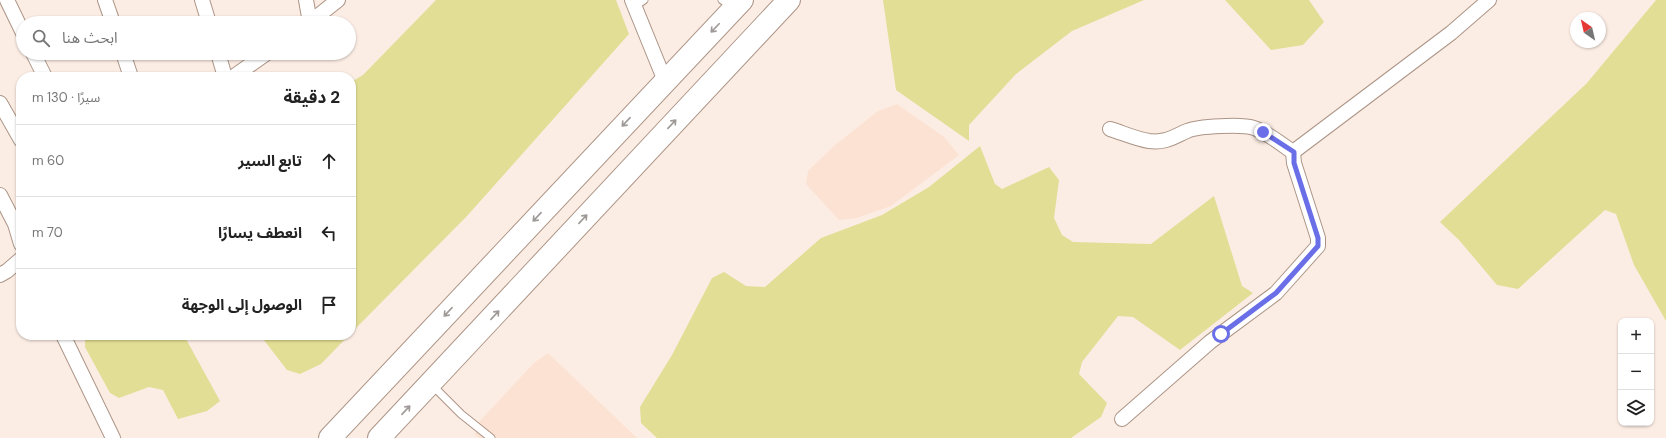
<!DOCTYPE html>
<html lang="ar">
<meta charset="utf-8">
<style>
:root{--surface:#fff;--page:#f2f2f2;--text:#222;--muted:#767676;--line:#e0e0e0}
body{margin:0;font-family:"DM Sans","Noto Sans Arabic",sans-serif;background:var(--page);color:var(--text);direction:rtl}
.controls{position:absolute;right:12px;bottom:12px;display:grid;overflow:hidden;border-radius:8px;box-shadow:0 1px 3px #0004}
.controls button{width:36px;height:36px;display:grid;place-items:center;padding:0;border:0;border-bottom:1px solid var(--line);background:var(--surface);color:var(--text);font:20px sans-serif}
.compass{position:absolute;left:1570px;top:12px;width:36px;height:36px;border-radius:50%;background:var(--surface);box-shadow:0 1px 3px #0004;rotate:326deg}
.stop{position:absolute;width:12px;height:12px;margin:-9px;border:3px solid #6a6ee7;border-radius:50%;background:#fff}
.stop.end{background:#6a6ee7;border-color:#fff;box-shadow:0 1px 4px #0008}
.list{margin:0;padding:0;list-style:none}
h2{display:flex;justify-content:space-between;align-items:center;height:52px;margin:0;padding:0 16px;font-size:17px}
h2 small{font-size:13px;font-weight:400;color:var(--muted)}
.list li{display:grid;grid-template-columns:26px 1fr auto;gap:12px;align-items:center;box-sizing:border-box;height:72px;padding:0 16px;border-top:1px solid var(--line)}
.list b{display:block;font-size:15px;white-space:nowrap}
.list em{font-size:13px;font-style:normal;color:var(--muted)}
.icon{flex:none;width:22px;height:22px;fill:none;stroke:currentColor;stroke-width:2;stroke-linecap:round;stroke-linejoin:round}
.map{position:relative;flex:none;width:1666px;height:438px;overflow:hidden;direction:ltr}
.search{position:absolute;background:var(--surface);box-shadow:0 1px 3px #0004;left:16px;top:16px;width:340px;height:44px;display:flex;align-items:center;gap:10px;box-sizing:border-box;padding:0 14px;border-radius:22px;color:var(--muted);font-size:15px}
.panel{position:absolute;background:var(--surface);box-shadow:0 1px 3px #0004;left:16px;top:72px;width:340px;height:268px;border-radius:16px;direction:rtl}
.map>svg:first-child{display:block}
</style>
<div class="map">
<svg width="1666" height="438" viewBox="0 0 1666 438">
<rect width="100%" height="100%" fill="#fcede4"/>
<g fill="#fce2d3">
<path d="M 897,104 L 944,137 L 959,155 L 891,206 L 857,218 L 839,220 L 806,184 L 808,171 L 834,146 L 878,111 Z"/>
<path d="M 548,353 L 637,438 L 479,438 L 475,435 L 477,424 L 534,363 Z"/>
</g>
<g fill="#e2de95">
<path d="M 436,0 L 616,0 L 629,34 L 467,216 L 351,333 L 351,82 L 363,75 Z"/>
<path d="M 883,0 L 1144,0 L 1072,31 L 1016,74 L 969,125 L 969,141 L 896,90 Z"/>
<path d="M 1225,0 L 1309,0 L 1324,22 L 1303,45 L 1271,50 Z"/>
<path d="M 1656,0 L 1666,0 L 1666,321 L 1634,265 L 1616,214 L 1605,210 L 1518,289 L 1497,285 L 1459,240 L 1440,222 L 1587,83 Z"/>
<path d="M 980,146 L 995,184 L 1002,189 L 1049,167 L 1059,180 L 1054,218 L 1062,235 L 1073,242 L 1151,244 L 1214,196 L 1242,286 L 1253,293 L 1180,350 L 1133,317 L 1118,316 L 1082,362 L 1079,374 L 1107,403 L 1101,417 L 1071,438 L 657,438 L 641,423 L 640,407 L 672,355 L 712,278 L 724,272 L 746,286 L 765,287 L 821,238 L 882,215 L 929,187 Z"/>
<path d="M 85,335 L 186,335 L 186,339 L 220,401 L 207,411 L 178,419 L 163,390 L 149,387 L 119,398 L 110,393 L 85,347 Z"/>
<path d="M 260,335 L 349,335 L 321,364 L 300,374 L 287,370 Z"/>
</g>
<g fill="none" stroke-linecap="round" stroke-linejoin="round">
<g stroke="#ac9587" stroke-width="9">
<g id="service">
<path d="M 722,0 L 732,7"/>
<path d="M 634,7 L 644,0"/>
<path d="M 432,385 L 461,414 L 491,438"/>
</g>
</g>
<g stroke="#ac9587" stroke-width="16">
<g id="minor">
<path d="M 7,0 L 23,33"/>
<path d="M 105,0 L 113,23"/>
<path d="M 202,0 L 209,23"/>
<path d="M 306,0 L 309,17 L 307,23"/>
<path d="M 632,0 L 665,81"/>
<path d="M 309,23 L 338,0"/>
<path d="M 33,53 L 45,77"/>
<path d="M 123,53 L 131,77"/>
<path d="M 218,53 L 225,77"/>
<path d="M 233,77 L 267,53"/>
<path d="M 0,103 L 21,140"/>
<path d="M 1110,129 C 1123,133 1136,139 1149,141 C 1166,143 1173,137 1187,131 C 1198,126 1243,124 1254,128 C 1268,133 1281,144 1293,152 L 1451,33 L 1489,0"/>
<path d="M 0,195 L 15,224 L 21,244"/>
<path d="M 0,275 L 7,271 L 21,259"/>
<path d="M 63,335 L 113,438"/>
<path d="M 1122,419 L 1210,342 L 1276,293 L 1318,246 L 1318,238 L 1294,163 L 1293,152"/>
</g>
</g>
<g stroke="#ac9587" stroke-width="24">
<g id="trunk">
<path d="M 330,438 L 742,0"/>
<path d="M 379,438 L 789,0"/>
</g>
</g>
<use href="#service" stroke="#fff" stroke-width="7"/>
<use href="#minor" stroke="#fff" stroke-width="14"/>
<use href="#trunk" stroke="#fff" stroke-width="22"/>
</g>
<defs><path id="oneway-shaft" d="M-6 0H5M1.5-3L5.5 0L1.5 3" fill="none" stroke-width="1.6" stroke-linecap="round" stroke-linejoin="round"/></defs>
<g stroke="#9f9a98">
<use href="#oneway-shaft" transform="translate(715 28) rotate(134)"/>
<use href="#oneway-shaft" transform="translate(626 122) rotate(133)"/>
<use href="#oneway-shaft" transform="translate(672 124) rotate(-47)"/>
<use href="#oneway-shaft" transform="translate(537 217) rotate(133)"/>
<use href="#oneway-shaft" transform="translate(583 219) rotate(-47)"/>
<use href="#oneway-shaft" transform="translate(448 312) rotate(133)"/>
<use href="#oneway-shaft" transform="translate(495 315) rotate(-47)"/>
<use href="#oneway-shaft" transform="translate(406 410) rotate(-47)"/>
</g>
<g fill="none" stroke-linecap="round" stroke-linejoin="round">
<path stroke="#6a6ee7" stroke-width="5" d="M 1221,334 L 1276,293 L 1318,246 L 1318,238 L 1294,163 L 1294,152 L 1263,132"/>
</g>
</svg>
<div class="controls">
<button>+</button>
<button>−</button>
<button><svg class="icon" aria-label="layers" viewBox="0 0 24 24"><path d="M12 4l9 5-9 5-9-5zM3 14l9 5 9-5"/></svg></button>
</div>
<svg class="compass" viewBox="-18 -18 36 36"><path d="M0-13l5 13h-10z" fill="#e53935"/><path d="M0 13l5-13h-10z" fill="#767676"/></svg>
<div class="stop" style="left:1221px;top:334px"></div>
<div class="stop end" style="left:1263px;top:132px"></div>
<div class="search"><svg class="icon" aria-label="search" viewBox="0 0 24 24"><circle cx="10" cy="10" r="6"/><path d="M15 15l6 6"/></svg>ابحث هنا</div>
<section class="panel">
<h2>2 دقيقة<small>سيرًا · 130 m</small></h2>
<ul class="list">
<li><svg class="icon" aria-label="ahead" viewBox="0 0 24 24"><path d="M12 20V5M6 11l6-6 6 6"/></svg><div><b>تابع السير</b></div><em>60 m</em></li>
<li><svg class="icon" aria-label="left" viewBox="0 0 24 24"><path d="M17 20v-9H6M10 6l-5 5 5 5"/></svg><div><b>انعطف يسارًا</b></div><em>70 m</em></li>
<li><svg class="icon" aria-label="arrive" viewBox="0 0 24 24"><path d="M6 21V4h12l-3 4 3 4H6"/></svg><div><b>الوصول إلى الوجهة</b></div></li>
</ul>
</section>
</div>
